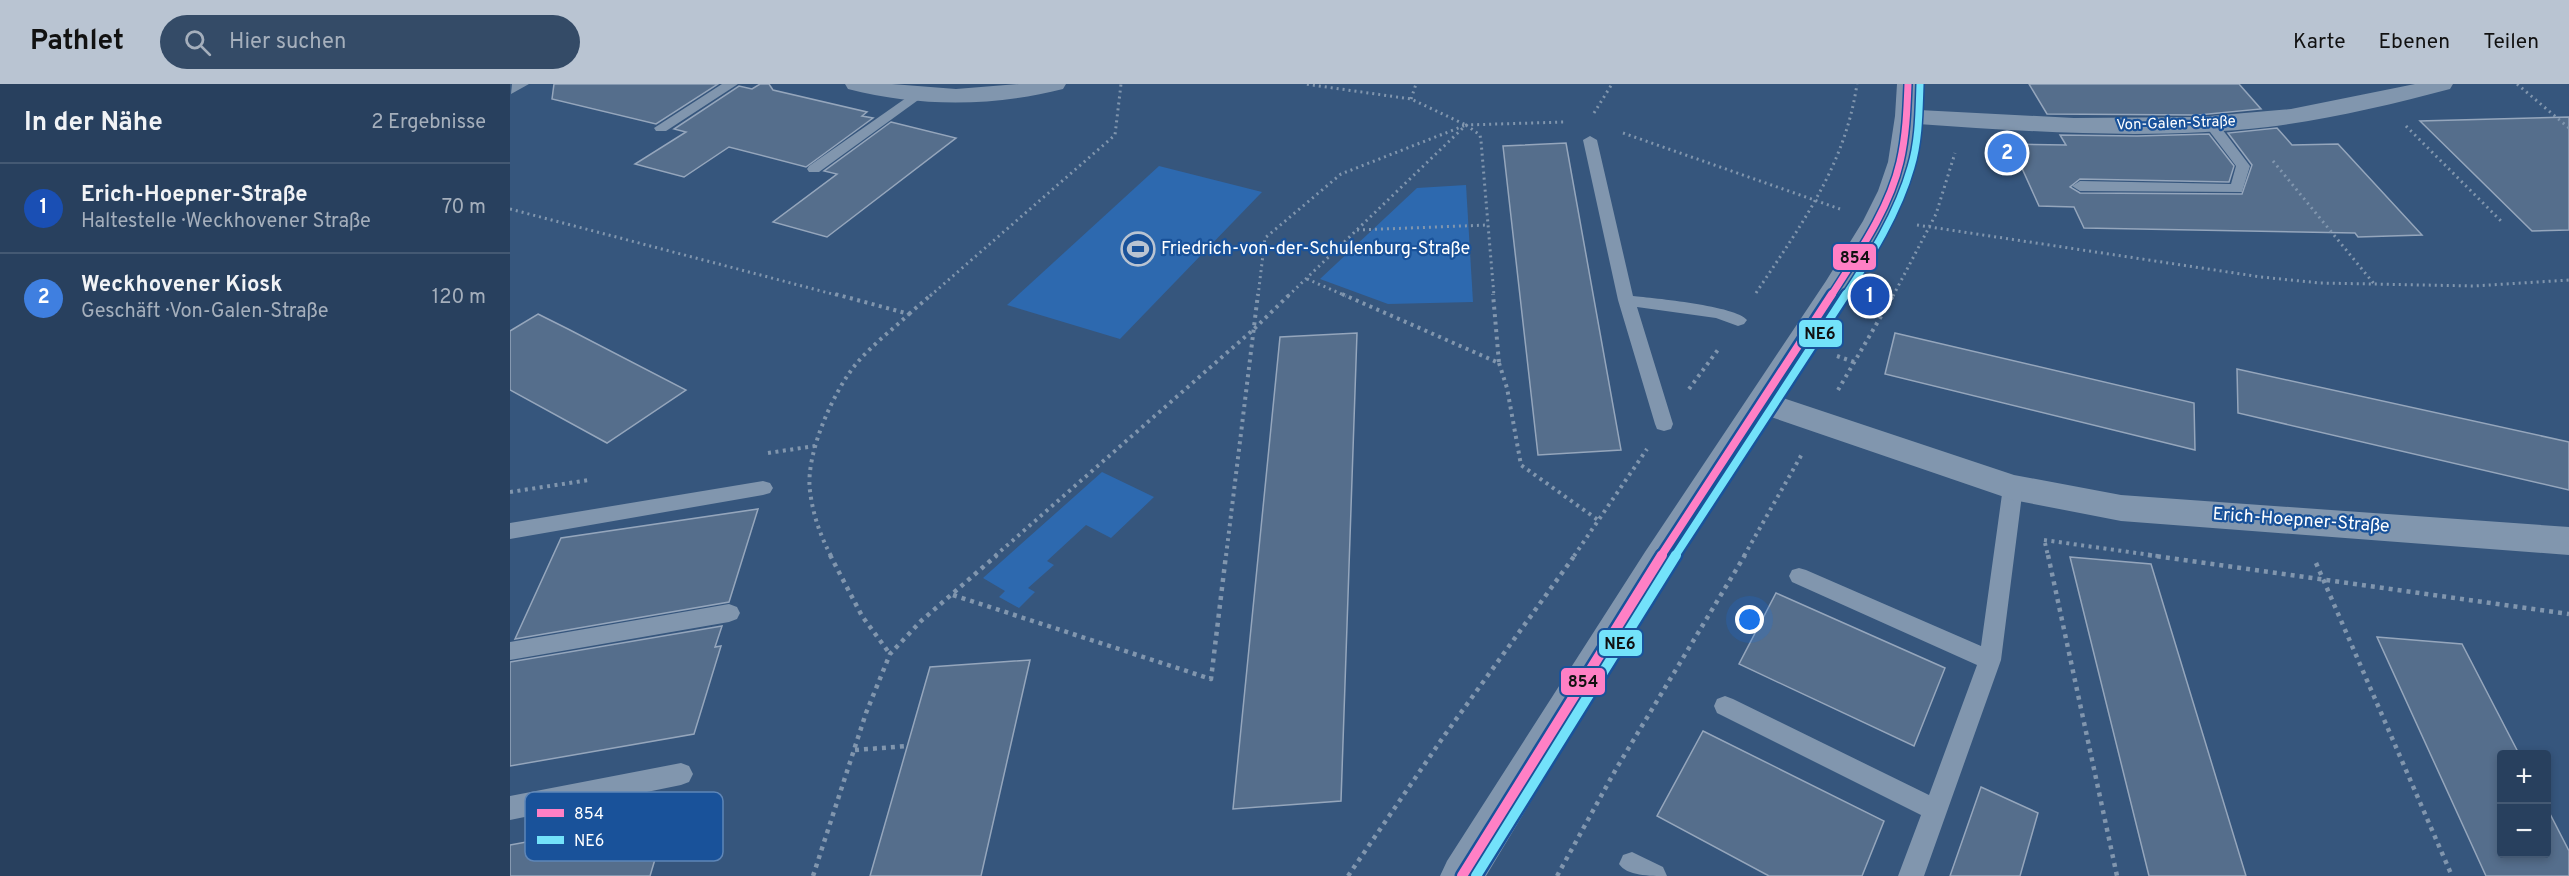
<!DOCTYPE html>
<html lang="de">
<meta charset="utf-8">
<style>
:root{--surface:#28405e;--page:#344b67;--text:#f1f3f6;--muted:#a5afbc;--line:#445973;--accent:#b9c4d2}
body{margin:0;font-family:Overpass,sans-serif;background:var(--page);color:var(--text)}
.controls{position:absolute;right:18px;bottom:18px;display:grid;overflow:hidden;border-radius:6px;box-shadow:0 3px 9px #0003}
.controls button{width:54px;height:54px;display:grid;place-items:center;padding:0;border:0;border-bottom:2px solid var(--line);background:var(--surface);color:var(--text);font:30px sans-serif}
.you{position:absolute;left:1240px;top:536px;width:21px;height:21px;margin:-15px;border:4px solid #fff;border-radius:50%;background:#1a73e8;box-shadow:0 0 0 9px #1a73e833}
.badge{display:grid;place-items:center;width:39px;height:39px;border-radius:50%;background:var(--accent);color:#fff;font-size:20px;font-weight:700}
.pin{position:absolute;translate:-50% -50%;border:3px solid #fff;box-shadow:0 2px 6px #0006}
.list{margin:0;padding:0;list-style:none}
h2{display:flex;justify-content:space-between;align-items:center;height:78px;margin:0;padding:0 24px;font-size:26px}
h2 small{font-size:20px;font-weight:400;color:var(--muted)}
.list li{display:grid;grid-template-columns:39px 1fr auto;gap:18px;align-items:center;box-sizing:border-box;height:90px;padding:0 24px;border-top:2px solid var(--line)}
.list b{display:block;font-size:22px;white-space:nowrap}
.list p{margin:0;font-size:20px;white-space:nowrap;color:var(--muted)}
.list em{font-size:20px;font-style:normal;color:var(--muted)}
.icon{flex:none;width:33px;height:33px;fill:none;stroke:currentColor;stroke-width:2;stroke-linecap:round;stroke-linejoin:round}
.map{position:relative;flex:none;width:2059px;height:792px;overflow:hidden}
header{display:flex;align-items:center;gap:36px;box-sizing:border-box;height:84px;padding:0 30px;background:var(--accent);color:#111}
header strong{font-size:28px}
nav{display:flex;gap:33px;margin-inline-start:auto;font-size:21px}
.search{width:420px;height:54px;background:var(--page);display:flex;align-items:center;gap:15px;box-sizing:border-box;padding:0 21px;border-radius:33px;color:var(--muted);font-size:22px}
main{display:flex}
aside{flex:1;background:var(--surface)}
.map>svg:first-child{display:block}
</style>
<header>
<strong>Pathlet</strong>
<div class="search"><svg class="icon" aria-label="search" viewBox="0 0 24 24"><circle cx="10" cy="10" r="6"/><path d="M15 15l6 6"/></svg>Hier suchen</div>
<nav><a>Karte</a><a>Ebenen</a><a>Teilen</a></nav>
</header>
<main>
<aside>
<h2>In der Nähe<small>2 Ergebnisse</small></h2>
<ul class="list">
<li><span class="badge" style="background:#1a4fb4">1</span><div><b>Erich-Hoepner-Straße</b><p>Haltestelle · Weckhovener Straße</p></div><em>70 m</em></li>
<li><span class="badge" style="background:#3f7fe0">2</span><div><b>Weckhovener Kiosk</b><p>Geschäft · Von-Galen-Straße</p></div><em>120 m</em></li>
</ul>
</aside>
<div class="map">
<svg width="2059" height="792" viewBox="0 0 2059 792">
<rect width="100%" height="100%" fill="#36567d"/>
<g fill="#2d69af">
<path d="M 649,82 L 752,108 L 610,255 L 497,221 Z"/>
<path d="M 956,101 L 963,218 L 878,220 L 810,195 L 907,104 Z"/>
<path d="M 592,388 L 644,413 L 601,454 L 576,441 L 537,477 L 544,481 L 518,504 L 525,508 L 509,524 L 489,513 L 495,507 L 473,494 Z"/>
</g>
<g fill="#556e8c" stroke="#95a6bc" stroke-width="1.5">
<path d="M 44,0 L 208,0 L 146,40 L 42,15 Z"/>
<path d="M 250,0 L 259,0 L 263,6 L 357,28 L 352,32 L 363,34 L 296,83 L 219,63 L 174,93 L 125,80 L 176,48 L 164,45 L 229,2 L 242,5 Z"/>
<path d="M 1519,0 L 1729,0 L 1751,25 L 1688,31 L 1537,30 Z"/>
<path d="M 2059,33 L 2059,146 L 2022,147 L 1910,37 Z"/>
<path d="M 381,38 L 446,54 L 317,153 L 263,138 L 327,90 L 314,87 Z"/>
<path d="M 1767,44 L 1782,61 L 1828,60 L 1912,151 L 1848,153 L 1845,149 L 1574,144 L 1564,123 L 1529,122 L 1501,60 L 1556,61 L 1550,51 L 1627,52 L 1699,50 L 1724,82 L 1719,98 L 1570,95 L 1560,103 L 1570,109 L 1732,110 L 1742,81 L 1718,49 Z"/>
<path d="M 1056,59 L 1111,366 L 1028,371 L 993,62 Z"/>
<path d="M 28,230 L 58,245 L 176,306 L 97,359 L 0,306 L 0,247 Z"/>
<path d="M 847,249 L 831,717 L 723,725 L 770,253 Z"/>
<path d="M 1385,249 L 1684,319 L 1685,366 L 1375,290 Z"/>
<path d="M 1727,285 L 2059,358 L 2059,406 L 1728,329 Z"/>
<path d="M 248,425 L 219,518 L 5,555 L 51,454 Z"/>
<path d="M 1560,473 L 1641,480 L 1736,792 L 1639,792 Z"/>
<path d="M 1266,509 L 1435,584 L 1404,662 L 1229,580 Z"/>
<path d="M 212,542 L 205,563 L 211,562 L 184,650 L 0,682 L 0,578 Z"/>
<path d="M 1867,553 L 1952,560 L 2009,670 L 1992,670 L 1992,770 L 2037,770 L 2037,724 L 2059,767 L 2059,792 L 1976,792 Z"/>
<path d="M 520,576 L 471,792 L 360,792 L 420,583 Z"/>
<path d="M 1193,647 L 1374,737 L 1352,792 L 1259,792 L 1147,732 Z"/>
<path d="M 1471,703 L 1528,729 L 1510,792 L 1440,792 Z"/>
<path d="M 158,732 L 140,792 L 0,792 L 0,761 Z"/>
</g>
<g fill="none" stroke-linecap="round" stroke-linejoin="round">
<g stroke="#8196ae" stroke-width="3" stroke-dasharray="2 4" stroke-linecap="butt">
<path d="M 2007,0 L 2059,44"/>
<path d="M 901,15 L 906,0"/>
<path d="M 1084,29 L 1102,0"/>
<path d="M 956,41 L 970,51 L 971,57 L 984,212"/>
<path d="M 1896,42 L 1991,137"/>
<path d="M 1113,49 L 1330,125"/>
<path d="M 1763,77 L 1865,201"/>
<path d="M 0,125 L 330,212"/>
<path d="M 1407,141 L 1751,193 L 1810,199 L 1964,202 L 2059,196"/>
<path d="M 847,146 L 978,141"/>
<path d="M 797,195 L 836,212"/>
<path d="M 1246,209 C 1291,141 1335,82 1347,0"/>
<path d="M 420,212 L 605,51 L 611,0"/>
<path d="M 748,212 L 755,154 L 831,90 L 956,41 L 901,15 L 795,0"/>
<path d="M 778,212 L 956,41 L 1054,38"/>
<path d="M 1383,212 L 1426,130 L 1445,69"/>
</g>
<g stroke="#8196ae" stroke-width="4" stroke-dasharray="3 4.5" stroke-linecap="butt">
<path d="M 832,210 L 989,279 L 983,210"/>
<path d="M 399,230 L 422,210"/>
<path d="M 1327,272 L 1344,278"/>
<path d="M 989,279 L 997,304 L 1011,381 L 1088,436"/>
<path d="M 1179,305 L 1210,263"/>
<path d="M 1328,306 L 1384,210"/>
<path d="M 258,369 L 305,362"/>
<path d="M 0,408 L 79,396"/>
<path d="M 1534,456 L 1648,472"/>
<path d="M 1535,459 L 1538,472"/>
<path d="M 321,472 C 310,451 303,431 300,407 C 295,371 323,308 346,280 C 361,262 382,246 399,230 L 325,210"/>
<path d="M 485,472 L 744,245 L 780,210"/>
<path d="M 716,472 L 748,210"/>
<path d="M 1064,472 L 1137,365"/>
<path d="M 1234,472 L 1292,370"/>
</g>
<g stroke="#8196ae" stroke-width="4.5" stroke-dasharray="4 5" stroke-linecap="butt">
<path d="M 320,471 L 352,532 L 380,570"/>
<path d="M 1538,471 L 1607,792"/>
<path d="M 1638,471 L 2059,530"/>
<path d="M 1806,479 L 1942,792"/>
<path d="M 443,511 L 701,595 L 716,471"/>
<path d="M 345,666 L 398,662"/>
<path d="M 303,792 L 356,629 L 380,570 L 411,537 L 487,471"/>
<path d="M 838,792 L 934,652 L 1065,471"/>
<path d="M 1047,792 L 1106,685 L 1235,471"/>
</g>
<g fill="#8196ae" fill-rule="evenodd">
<path d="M 2,0 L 19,0 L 1,10 Z"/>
<path d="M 212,0 L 228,0 L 156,47 L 146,47 L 144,44 Z"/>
<path d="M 406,7 L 413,11 L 411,14 L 309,88 L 299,88 L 297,85 L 299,82 Z"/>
<path d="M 1701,36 L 1706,37 L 1740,82 L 1732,108 L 1570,107 L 1562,102 L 1570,97 L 1721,100 L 1726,82 L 1694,40 Z"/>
<path d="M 1080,52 L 1087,56 L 1123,212 C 1143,214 1227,222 1237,236 L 1234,240 L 1228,242 L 1206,234 L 1127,223 L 1163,340 L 1161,345 L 1154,347 L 1147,345 L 1145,340 L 1108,216 L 1073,56 Z"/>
<path d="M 1503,396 L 1510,398 L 1513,403 L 1491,576 L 1414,792 L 1388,792 L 1411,731 L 1207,629 L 1204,622 L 1207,615 L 1215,612 L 1223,615 L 1419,711 L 1467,581 L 1282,498 L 1279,492 L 1282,486 L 1289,484 L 1296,486 L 1471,562 L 1493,403 L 1496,398 Z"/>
<path d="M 253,397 L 260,399 L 263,404 L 260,409 L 253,411 L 0,455 L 0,439 Z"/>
<path d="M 219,520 L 227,523 L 230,529 L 227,535 L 219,538 L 0,576 L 0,558 Z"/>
<path d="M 171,679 L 179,682 L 183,690 L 179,698 L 171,701 L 0,736 L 0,712 Z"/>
<path d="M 1122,768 L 1153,783 L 1157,792 C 1139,792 1117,792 1109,780 L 1113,771 Z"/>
</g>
<g fill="#8196ae" fill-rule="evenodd">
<path d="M 335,0 L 382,0 L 446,5 L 509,0 L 556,0 L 553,5 C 482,23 409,23 338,5 Z"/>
<path d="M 1387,0 L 1409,0 L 1409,26 L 1564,34 L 1688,33 L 1781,25 L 1905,0 L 1943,0 L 1940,5 C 1880,21 1820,35 1758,43 C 1642,56 1524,48 1408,40 C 1403,77 1396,103 1379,137 L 1270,313 L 1504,391 L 1611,411 L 2059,443 L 2059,471 L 1611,437 L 1503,416 L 1258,332 L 1159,488 L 976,792 L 930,792 L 937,777 L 1135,468 L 1316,197 L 1353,137 L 1368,107 L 1378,78 L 1385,32 Z"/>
</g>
<g stroke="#19529a" stroke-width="10">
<path id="bus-1-far2" d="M 1321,212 C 1347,171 1379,126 1390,78 C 1396,52 1397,26 1398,0"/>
</g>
<g stroke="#19529a" stroke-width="13">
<path id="bus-1-far1" d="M 1151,472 L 1322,210"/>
</g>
<g stroke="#19529a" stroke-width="15">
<path id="bus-1" d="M 952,792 L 1152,471"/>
</g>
<g stroke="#19529a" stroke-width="10">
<path id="bus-2-far2" d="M 1335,212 C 1361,172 1388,129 1401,83 C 1409,57 1409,27 1410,0"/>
</g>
<g stroke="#19529a" stroke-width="13">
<path id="bus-2-far1" d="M 1165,472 L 1336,210"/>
</g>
<g stroke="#19529a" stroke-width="15">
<path id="bus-2" d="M 966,792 L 1166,471"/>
</g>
<use href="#bus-1-far2" stroke="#ff80c5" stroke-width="7"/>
<use href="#bus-1-far1" stroke="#ff80c5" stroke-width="8"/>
<use href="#bus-1" stroke="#ff80c5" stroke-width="10"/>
<use href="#bus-2-far2" stroke="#73e2fa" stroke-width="7"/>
<use href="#bus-2-far1" stroke="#73e2fa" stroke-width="8"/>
<use href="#bus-2" stroke="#73e2fa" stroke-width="10"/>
</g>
<defs>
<g id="stadium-ring" transform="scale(1.725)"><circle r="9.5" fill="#19529a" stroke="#b9c4d2" stroke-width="1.5"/><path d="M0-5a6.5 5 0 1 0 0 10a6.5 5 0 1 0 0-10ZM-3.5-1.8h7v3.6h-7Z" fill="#b9c4d2"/></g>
</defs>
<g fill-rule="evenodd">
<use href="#stadium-ring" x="628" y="165"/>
</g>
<g text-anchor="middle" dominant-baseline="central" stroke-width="4.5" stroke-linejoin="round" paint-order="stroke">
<g font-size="15" fill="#fff" stroke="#19529a">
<text transform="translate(1666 40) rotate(-2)">Von-Galen-Straße</text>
</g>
<g font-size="18" fill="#fff" stroke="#19529a" text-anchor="start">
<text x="651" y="165">Friedrich-von-der-Schulenburg-Straße</text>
</g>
<g font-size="18" fill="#fff" stroke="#19529a">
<text transform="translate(1791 437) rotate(4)">Erich-Hoepner-Straße</text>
</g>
</g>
<rect x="15" y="708" width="198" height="69" rx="9" fill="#19529a" stroke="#5e86b8" stroke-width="1.5"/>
<rect x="27" y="725" width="27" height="8" fill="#ff80c5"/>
<rect x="27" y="752" width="27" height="8" fill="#73e2fa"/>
<g font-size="16" fill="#fff">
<text x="64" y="735">854</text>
<text x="64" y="762">NE6</text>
</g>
<g stroke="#19529a" stroke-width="2">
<rect x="1322" y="159" width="45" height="28" rx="6" fill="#ff80c5"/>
<rect x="1288" y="235" width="45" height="29" rx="6" fill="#73e2fa"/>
<rect x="1088" y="545" width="45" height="28" rx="6" fill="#73e2fa"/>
<rect x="1050" y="583" width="46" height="29" rx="6" fill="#ff80c5"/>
</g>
<g font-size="16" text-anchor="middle" font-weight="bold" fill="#111">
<text x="1345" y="179">854</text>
<text x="1310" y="255">NE6</text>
<text x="1110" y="565">NE6</text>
<text x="1073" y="603">854</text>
</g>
</svg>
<div class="controls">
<button>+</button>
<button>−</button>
</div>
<div class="you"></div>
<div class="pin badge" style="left:1360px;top:212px;background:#1a4fb4">1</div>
<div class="pin badge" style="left:1497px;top:69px;background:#3f7fe0">2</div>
</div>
</main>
